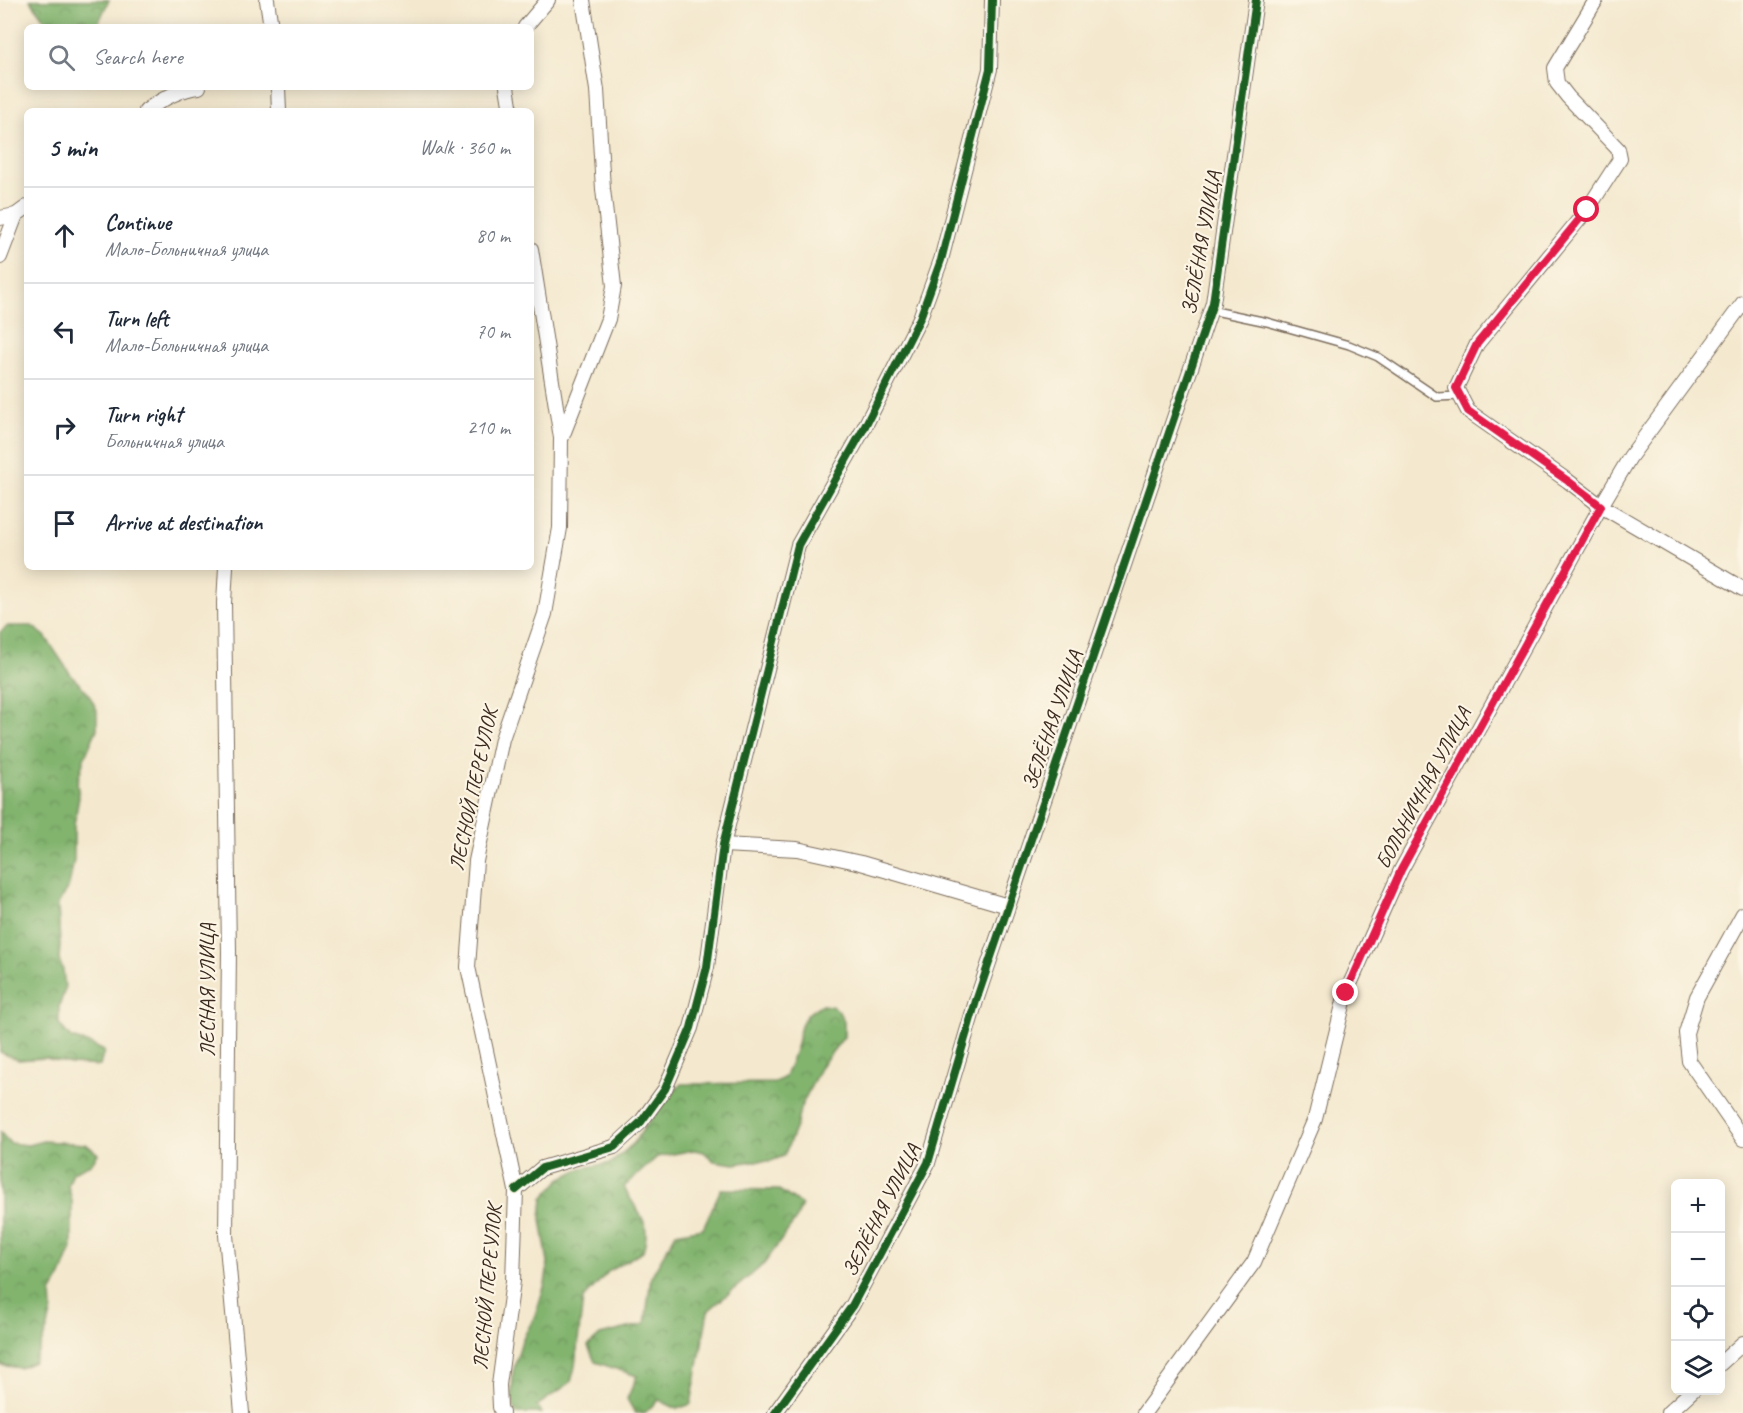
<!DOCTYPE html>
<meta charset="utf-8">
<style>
:root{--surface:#fff;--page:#f6f6f7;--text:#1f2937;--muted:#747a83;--line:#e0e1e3}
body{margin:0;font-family:Caveat,sans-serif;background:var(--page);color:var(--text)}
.controls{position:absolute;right:18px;bottom:18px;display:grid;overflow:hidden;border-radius:9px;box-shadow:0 3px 15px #0003}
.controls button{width:54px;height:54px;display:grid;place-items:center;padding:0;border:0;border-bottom:2px solid var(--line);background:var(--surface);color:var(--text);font:30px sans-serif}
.stop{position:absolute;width:18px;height:18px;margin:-14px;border:4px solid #e11d48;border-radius:50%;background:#fff}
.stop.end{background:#e11d48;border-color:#fff;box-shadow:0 2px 6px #0008}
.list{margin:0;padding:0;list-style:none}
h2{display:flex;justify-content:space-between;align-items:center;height:78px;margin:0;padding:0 24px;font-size:26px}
h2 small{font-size:20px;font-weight:400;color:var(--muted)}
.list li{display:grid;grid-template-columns:39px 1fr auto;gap:18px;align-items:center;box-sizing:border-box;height:96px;padding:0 24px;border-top:2px solid var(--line)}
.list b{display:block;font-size:22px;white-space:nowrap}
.list p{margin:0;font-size:20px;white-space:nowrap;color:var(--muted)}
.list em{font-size:20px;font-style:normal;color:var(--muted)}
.icon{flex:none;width:33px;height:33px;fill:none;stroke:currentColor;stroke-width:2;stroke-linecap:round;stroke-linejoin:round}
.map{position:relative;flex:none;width:1743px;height:1413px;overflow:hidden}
.search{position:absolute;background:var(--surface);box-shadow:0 3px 15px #0003;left:24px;top:24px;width:510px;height:66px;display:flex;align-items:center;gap:15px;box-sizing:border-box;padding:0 21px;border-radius:9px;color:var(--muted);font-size:22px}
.panel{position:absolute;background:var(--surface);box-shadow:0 3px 15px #0003;left:24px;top:108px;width:510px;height:462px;border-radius:9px}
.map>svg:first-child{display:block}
</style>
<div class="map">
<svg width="1743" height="1413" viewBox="0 0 1743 1413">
<defs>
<pattern id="forest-crowns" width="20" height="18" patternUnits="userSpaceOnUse" patternTransform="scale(1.5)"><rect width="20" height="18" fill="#82b46e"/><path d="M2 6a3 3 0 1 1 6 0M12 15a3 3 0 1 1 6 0" fill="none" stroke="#6c935a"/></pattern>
</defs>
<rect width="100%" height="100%" fill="#fcf5e5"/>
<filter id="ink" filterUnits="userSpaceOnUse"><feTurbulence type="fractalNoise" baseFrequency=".0167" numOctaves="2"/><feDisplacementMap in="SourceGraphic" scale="12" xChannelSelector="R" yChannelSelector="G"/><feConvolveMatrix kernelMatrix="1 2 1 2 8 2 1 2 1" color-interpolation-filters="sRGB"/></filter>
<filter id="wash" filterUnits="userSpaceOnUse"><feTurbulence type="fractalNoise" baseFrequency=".008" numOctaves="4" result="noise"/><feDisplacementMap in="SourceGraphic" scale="24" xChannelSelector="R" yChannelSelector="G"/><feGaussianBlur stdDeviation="1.35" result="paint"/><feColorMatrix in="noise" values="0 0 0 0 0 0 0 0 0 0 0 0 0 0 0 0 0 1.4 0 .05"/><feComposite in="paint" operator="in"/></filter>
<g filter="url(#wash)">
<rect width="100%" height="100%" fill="#f4e9cf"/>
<g fill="url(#forest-crowns)" stroke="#5e6f46" stroke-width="1.5">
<path d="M 30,0 L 109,0 L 97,26 L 94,27 L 50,27 Z"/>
<path d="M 8,626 L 32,626 L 45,636 L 71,675 L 88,693 L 97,710 L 97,729 L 84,759 L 77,783 L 79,797 L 74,825 L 74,860 L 69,886 L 58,904 L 60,945 L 59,960 L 63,970 L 65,989 L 59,1007 L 59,1024 L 71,1038 L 88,1043 L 104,1051 L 100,1066 L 70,1064 L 46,1058 L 18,1060 L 0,1052 L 0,632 Z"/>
<path d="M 821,1005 L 831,1006 L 838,1010 L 844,1022 L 844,1037 L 821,1066 L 800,1109 L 797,1124 L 784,1156 L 771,1161 L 753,1161 L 735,1164 L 714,1161 L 704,1152 L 694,1150 L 657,1157 L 624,1187 C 636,1213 653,1219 643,1251 L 609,1271 L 583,1299 L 575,1366 L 571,1382 L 537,1406 L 542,1413 L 515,1413 L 512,1396 L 513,1372 L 522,1340 L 535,1316 L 545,1284 L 548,1263 L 541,1219 L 543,1198 L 560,1179 L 582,1168 L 611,1163 L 634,1143 L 647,1124 L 669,1097 L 681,1084 L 774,1083 L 785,1077 C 789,1066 794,1055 797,1044 C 801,1024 801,1016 821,1005 Z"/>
<path d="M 0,1132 L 10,1143 L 28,1145 L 43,1141 L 86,1144 L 98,1154 L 91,1164 L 73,1172 L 68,1186 L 72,1200 L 72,1248 L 61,1276 L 51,1293 L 52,1309 L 48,1327 L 34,1362 L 20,1368 L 0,1365 Z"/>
<path d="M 721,1189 L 779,1190 L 802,1205 L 797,1218 L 764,1264 L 708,1311 L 691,1404 L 677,1409 L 659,1400 L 644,1413 L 635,1413 L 627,1399 L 637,1376 L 595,1362 L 588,1346 L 600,1335 L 645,1324 L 651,1277 L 676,1233 L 703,1228 Z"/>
</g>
</g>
<g filter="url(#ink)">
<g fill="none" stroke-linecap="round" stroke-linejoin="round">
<g stroke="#7c6d5c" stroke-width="10">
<path id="lane" d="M 1210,310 L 1267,322 L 1349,345 L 1378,357 L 1437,397 L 1460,396"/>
</g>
<g stroke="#7c6d5c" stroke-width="16">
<g id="street">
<path d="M 267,0 L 271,27"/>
<path d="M 1596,0 L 1555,68 L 1557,83 L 1568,97 L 1618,149 L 1620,159 L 1587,210 L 1477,344 L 1456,388 L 1468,411 L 1568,481 L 1601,506 L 1743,589"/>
<path d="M 525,27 L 548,0"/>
<path d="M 278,87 L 279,111"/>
<path d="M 507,87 L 511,111"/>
<path d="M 146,111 C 162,99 179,89 199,87"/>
<path d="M 0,218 L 16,215 L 27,207"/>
<path d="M 0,257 L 16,215"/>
<path d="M 562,437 L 608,319 L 614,286 L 603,189 L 597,90 L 583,0"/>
<path d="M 226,567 L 224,603 L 229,951 L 226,1235 L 242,1413"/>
<path d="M 723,845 L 797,849 L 861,863 L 1008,906"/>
<path d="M 1743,914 L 1697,997 L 1686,1033 L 1689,1061 L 1743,1139"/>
<path d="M 516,1190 L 542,1168 L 614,1147 L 641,1122 L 665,1089 L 691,1028 L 707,967 L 723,845 L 798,545 L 863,430 L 920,318 L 941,260 L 990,69 L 992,0"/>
<path d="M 1720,1364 L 1743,1343"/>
<path d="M 502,1413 L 500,1407 L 499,1385 L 513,1281 L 516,1190 L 468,967 L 476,861 L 502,739 L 545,614 L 560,528 L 561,438 L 531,249"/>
<path d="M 775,1413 L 852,1306 L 928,1163 L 976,1001 L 1213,303 L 1256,0"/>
<path d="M 1144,1413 L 1254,1262 L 1315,1119 L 1346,993 L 1401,870 L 1601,506 L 1630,457 L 1743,303"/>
<path d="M 1668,1413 L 1693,1390"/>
</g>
</g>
<use href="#lane" stroke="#fff" stroke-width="7"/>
<use href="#street" stroke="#fff" stroke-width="14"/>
<g stroke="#fcf5e5" stroke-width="11">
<g id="cycleway">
<path d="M 516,1190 L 542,1168 L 614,1147 L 641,1122 L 665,1089 L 691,1028 L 707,967 L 723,845 L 798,545 L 863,430 L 920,318 L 941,260 L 990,69 L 992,0"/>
<path d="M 775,1413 L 852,1306 L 928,1163 L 976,1001 L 1213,303 L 1256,0"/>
</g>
</g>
<use href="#cycleway" stroke="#1b5e20" stroke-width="8"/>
</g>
</g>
<g fill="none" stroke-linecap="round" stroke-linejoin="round" filter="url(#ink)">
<path stroke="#e11d48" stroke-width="8" d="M 1346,993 L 1401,870 L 1601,506 L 1568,481 L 1468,411 L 1456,388 L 1477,344 L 1587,210"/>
</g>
<g text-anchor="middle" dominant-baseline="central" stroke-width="4.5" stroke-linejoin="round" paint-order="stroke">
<g font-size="21" fill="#3b2a1e" stroke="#fcf5e5">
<text transform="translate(1201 243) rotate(-80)">ЗЕЛЁНАЯ УЛИЦА</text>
<text transform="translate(1052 720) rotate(-71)">ЗЕЛЁНАЯ УЛИЦА</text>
<text transform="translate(1423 788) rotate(-62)">БОЛЬНИЧНАЯ УЛИЦА</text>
<text transform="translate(473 789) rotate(-78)">ЛЕСНОЙ ПЕРЕУЛОК</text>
<text transform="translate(207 990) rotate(-90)">ЛЕСНАЯ УЛИЦА</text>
<text transform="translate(881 1210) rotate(-63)">ЗЕЛЁНАЯ УЛИЦА</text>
<text transform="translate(487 1287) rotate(-85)">ЛЕСНОЙ ПЕРЕУЛОК</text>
</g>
</g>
</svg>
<div class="controls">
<button>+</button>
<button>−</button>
<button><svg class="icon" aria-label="locate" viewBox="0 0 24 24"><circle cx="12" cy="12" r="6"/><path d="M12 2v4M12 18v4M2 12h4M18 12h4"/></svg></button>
<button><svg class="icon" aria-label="layers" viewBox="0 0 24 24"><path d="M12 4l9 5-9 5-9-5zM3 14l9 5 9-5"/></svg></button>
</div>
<div class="stop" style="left:1587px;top:210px"></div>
<div class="stop end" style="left:1346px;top:993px"></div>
<div class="search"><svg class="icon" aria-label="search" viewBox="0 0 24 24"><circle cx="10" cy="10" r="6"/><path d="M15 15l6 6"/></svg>Search here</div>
<section class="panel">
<h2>5 min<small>Walk · 360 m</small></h2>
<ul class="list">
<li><svg class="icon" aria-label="ahead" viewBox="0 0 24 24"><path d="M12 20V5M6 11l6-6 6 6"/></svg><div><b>Continue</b><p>Мало-Больничная улица</p></div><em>80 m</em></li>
<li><svg class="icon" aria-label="left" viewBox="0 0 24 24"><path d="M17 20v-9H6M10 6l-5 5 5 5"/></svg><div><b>Turn left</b><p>Мало-Больничная улица</p></div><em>70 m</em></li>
<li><svg class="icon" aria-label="right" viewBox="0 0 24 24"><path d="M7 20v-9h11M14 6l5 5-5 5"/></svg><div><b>Turn right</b><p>Больничная улица</p></div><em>210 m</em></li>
<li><svg class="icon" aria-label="arrive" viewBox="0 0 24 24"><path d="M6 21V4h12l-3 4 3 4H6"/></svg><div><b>Arrive at destination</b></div></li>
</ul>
</section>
</div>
